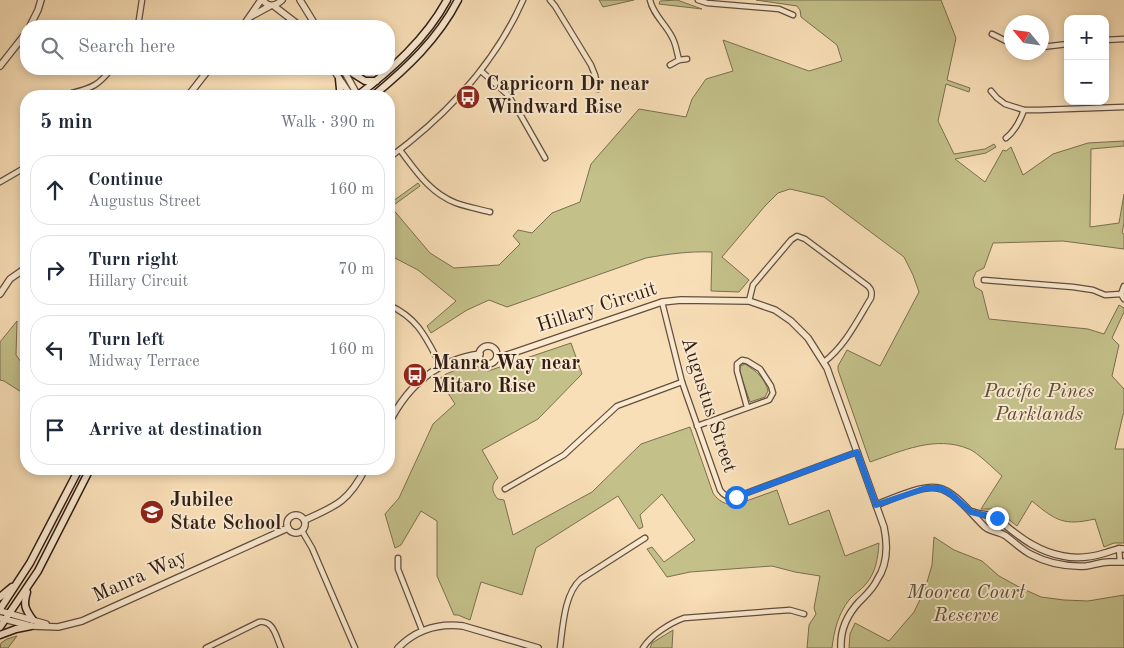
<!DOCTYPE html>
<meta charset="utf-8">
<style>
:root{--surface:#fff;--page:#f6f6f7;--text:#1f2937;--muted:#747a83;--line:#e0e1e3}
body{margin:0;font-family:"Old Standard TT",serif;background:var(--page);color:var(--text)}
.controls{position:absolute;right:15px;top:15px;display:grid;overflow:hidden;border-radius:10px;box-shadow:0 2px 8px #0003}
.controls button{width:45px;height:45px;display:grid;place-items:center;padding:0;border:0;border-bottom:1px solid var(--line);background:var(--surface);color:var(--text);font:25px sans-serif}
.compass{position:absolute;left:1004px;top:15px;width:45px;height:45px;border-radius:50%;background:var(--surface);box-shadow:0 2px 8px #0003;rotate:299deg}
.stop{position:absolute;width:15px;height:15px;margin:-11px;border:4px solid #1a73e8;border-radius:50%;background:#fff}
.stop.end{background:#1a73e8;border-color:#fff;box-shadow:0 1px 5px #0008}
.list{margin:0;padding:0;list-style:none}
h2{display:flex;justify-content:space-between;align-items:center;height:65px;margin:0;padding:0 20px;font-size:21px}
h2 small{font-size:16px;font-weight:400;color:var(--muted)}
.list li{display:grid;grid-template-columns:32px 1fr auto;gap:15px;align-items:center;box-sizing:border-box;height:70px;margin:0 10px 10px;padding:0 10px;border:1px solid var(--line);border-radius:20px}
.list b{display:block;font-size:19px;white-space:nowrap}
.list p{margin:0;font-size:16px;white-space:nowrap;color:var(--muted)}
.list em{font-size:16px;font-style:normal;color:var(--muted)}
.icon{flex:none;width:28px;height:28px;fill:none;stroke:currentColor;stroke-width:2;stroke-linecap:round;stroke-linejoin:round}
.map{position:relative;flex:none;width:1124px;height:648px;overflow:hidden}
.search{position:absolute;background:var(--surface);box-shadow:0 2px 8px #0003;left:20px;top:20px;width:375px;height:55px;display:flex;align-items:center;gap:12px;box-sizing:border-box;padding:0 18px;border-radius:20px;color:var(--muted);font-size:19px}
.panel{position:absolute;background:var(--surface);box-shadow:0 2px 8px #0003;left:20px;top:90px;width:375px;height:385px;border-radius:20px}
.map>svg:first-child{display:block}
</style>
<div class="map">
<svg width="1124" height="648" viewBox="0 0 1124 648">
<rect width="100%" height="100%" fill="#f9dfb7"/>
<filter id="stains"><feTurbulence type="fractalNoise" baseFrequency=".004" numOctaves="4"/><feColorMatrix values="0 0 0 0 .2 0 0 0 0 .09 0 0 0 0 .02 0 0 0 .5 -.17"/></filter>
<radialGradient id="worn" r=".72"><stop offset=".6" stop-color="#630" stop-opacity="0"/><stop offset="1" stop-color="#630" stop-opacity=".3"/></radialGradient>
<g fill="#c3c08a" stroke="#7a6f50">
<path d="M 599,0 L 634,0 L 603,7 Z"/>
<path d="M 677,0 L 702,9 L 659,4 L 660,1 Z"/>
<path d="M 756,0 L 941,0 L 956,38 L 947,80 L 970,88 L 969,92 L 946,84 L 938,121 L 954,154 L 985,149 L 994,144 L 996,147 L 986,153 L 955,159 L 985,182 L 1003,150 L 1006,151 L 1011,147 L 1023,175 L 1053,154 L 1088,143 L 1124,141 L 1124,146 L 1091,149 L 1090,227 L 1119,223 L 1124,194 L 1124,223 L 1122,233 L 1124,234 L 1124,249 L 1063,241 L 993,243 L 984,268 L 976,272 L 973,279 L 975,287 L 982,291 L 989,319 L 1088,329 L 1104,334 L 1119,305 L 1124,308 L 1124,312 L 1112,338 L 1119,345 L 1112,376 L 1124,389 L 1124,413 L 1123,415 L 1115,449 L 1124,449 L 1124,543 L 1114,543 L 1104,547 L 1095,519 C 1064,526 1056,521 1032,501 L 1017,526 L 998,511 L 993,509 L 981,509 L 1002,476 C 995,470 977,452 969,449 C 935,435 902,451 870,462 L 838,370 L 838,366 L 847,350 L 880,366 L 919,292 L 913,275 L 904,257 L 824,197 L 790,189 L 778,193 L 765,206 L 722,257 L 749,280 L 739,292 L 711,291 L 712,252 C 690,251 668,254 646,258 L 507,307 L 489,300 L 467,310 L 431,333 L 427,326 L 456,301 L 418,270 L 389,255 L 389,204 L 418,183 L 420,186 L 391,207 L 430,253 L 454,268 L 499,265 L 520,244 L 513,236 L 518,230 L 532,233 L 552,213 L 580,202 L 591,164 L 639,109 L 686,117 L 692,99 L 706,79 L 733,71 L 723,40 L 809,71 L 842,61 L 837,45 L 801,17 L 800,10 L 797,6 Z"/>
<path d="M 17,321 L 16,355 L 26,369 L 26,395 L 4,381 L 0,380 L 0,342 Z"/>
<path d="M 571,343 L 582,374 L 538,419 L 482,450 L 498,478 C 491,484 491,492 498,499 L 504,500 L 513,535 L 592,492 L 641,444 L 690,427 L 713,493 C 718,501 726,505 735,505 L 777,490 L 789,525 L 829,510 L 845,556 L 879,543 C 878,558 876,572 866,584 C 861,590 854,594 849,600 C 838,614 834,631 832,648 L 807,648 L 809,625 L 816,614 L 814,608 L 820,576 L 795,572 L 772,566 L 690,572 L 667,577 L 647,549 L 652,547 L 664,562 L 695,540 L 662,494 L 640,515 L 643,527 L 639,529 L 618,496 L 536,548 L 522,595 L 481,582 L 470,620 L 458,615 L 454,615 L 437,576 L 437,521 L 421,511 L 401,545 L 395,548 L 385,514 L 399,498 L 433,424 L 455,404 L 439,379 L 446,374 L 471,364 L 488,371 Z"/>
<path d="M 745,364 C 756,371 765,378 768,391 L 765,397 L 750,402 L 740,373 L 740,366 Z"/>
<path d="M 934,537 L 954,550 L 982,561 L 999,576 L 1019,587 L 1041,597 L 1064,600 L 1088,601 L 1124,595 L 1124,648 L 849,648 L 850,634 L 855,623 L 889,641 L 914,612 L 925,589 L 932,565 Z"/>
<path d="M 673,630 L 672,648 L 650,648 L 652,643 Z"/>
<path d="M 17,636 L 8,648 L 0,648 L 1,643 L 7,639 Z"/>
</g>
<g fill="none" stroke-linecap="round" stroke-linejoin="round">
<g stroke="#624e3f" stroke-width="7">
<g id="minor">
<path d="M 550,0 L 555,6 L 591,65 L 595,75 L 598,89"/>
<path d="M 650,0 C 653,15 667,25 673,39 C 676,45 677,53 679,60"/>
<path d="M 698,0 L 707,3 L 779,9 L 793,15"/>
<path d="M 138,26 L 142,0"/>
<path d="M 992,34 L 1012,44"/>
<path d="M 1105,40 L 1124,39"/>
<path d="M 1042,47 L 1068,44"/>
<path d="M 670,65 L 679,60 L 687,59"/>
<path d="M 481,71 L 508,95 L 520,114 L 545,158"/>
<path d="M 991,91 L 997,98 L 1005,104 L 1024,110 L 1039,110 L 1124,107"/>
<path d="M 72,93 C 92,88 99,85 111,69"/>
<path d="M 1006,138 C 1015,131 1020,121 1024,110"/>
<path d="M 400,150 C 416,171 430,193 456,203 C 467,207 479,209 490,212"/>
<path d="M 389,158 C 446,116 494,66 523,0"/>
<path d="M 0,182 L 26,167"/>
<path d="M 984,280 L 1073,287 L 1093,290 L 1105,295 L 1121,294 L 1124,299"/>
<path d="M 1121,294 L 1124,286"/>
<path d="M 749,301 L 753,285 L 791,240 L 797,236 L 805,239 L 868,286 C 872,290 872,293 871,298 C 857,321 845,346 824,362"/>
<path d="M 662,302 L 682,382 L 720,490 C 724,496 729,498 736,497 L 857,452"/>
<path d="M 389,305 C 419,319 426,338 441,366"/>
<path d="M 697,426 L 769,400 L 773,393 L 771,386 L 760,369 L 747,361 L 742,360 L 737,364 L 737,371 L 747,407"/>
<path d="M 505,489 L 564,455 L 617,406 L 682,382"/>
<path d="M 991,530 L 992,523 L 997,518"/>
<path d="M 302,531 L 312,548 L 355,648"/>
<path d="M 1119,548 L 1120,562"/>
<path d="M 398,558 L 398,569 L 422,630"/>
<path d="M 206,648 L 259,622 C 274,620 276,637 281,648"/>
<path d="M 560,648 C 563,626 564,594 581,579 L 645,538"/>
<path d="M 643,648 C 651,635 670,623 684,618 L 790,610 L 804,614"/>
</g>
</g>
<g stroke="#624e3f" stroke-width="8">
<g id="tertiary">
<path d="M 263,0 C 268,8 276,6 282,0"/>
<path d="M 300,0 L 316,26"/>
<path d="M 274,6 L 300,26"/>
<path d="M 250,17 L 270,6"/>
<path d="M 30,26 L 38,10 L 41,0"/>
<path d="M 243,26 L 261,0"/>
<path d="M 0,66 L 26,33"/>
<path d="M 333,69 L 351,96"/>
<path d="M 343,69 L 358,96"/>
<path d="M 188,96 L 209,69"/>
<path d="M 0,294 L 10,279 L 20,272 L 26,267"/>
<circle cx="488" cy="355" r="9"/>
<path d="M 497,356 L 504,356 L 513,353 L 662,302 L 681,300 L 749,301 L 775,310 L 791,321 L 808,338 L 827,368 L 884,527 C 888,546 888,564 877,580 C 873,589 866,595 859,602 C 847,615 840,630 841,648"/>
<path d="M 389,423 C 408,385 438,360 480,354"/>
<path d="M 876,505 C 892,499 921,485 938,488 C 955,491 972,515 985,527 C 991,532 999,531 1006,536 C 1014,542 1021,549 1030,554 C 1047,563 1067,567 1086,566 C 1094,565 1101,562 1109,562 C 1114,562 1119,562 1124,562"/>
<path d="M 973,512 C 980,515 989,514 996,517 C 999,519 1002,522 1005,525 C 1022,539 1040,552 1063,556 C 1077,559 1092,557 1105,553 C 1112,551 1117,548 1124,549"/>
<circle cx="296" cy="524" r="9"/>
<path d="M 305,520 C 336,506 349,501 365,469"/>
<path d="M 0,611 L 46,624"/>
<path d="M 0,618 L 31,626 L 58,627 L 82,621 L 288,528"/>
<path d="M 398,648 C 416,630 437,623 463,626 L 538,648"/>
</g>
</g>
<g stroke="#301e17" stroke-width="9">
<g id="secondary">
<path d="M 346,69 L 365,81 L 376,81"/>
<path d="M 339,79 L 340,89 L 340,96"/>
<path d="M 357,96 C 391,70 426,39 447,0"/>
<path d="M 373,96 C 407,68 438,39 458,0"/>
<path d="M 27,592 C 23,605 25,609 33,620"/>
<path d="M 0,597 L 12,587"/>
<path d="M 0,609 L 30,563 L 79,469"/>
<path d="M 0,627 L 38,571 L 90,469"/>
<path d="M 0,635 L 16,629 L 31,626"/>
</g>
</g>
<use href="#minor" stroke="#fbead0" stroke-width="4.5"/>
<use href="#tertiary" stroke="#fbead0" stroke-width="5.5"/>
<use href="#secondary" stroke="#fbead0" stroke-width="6"/>
</g>
<g fill="none" stroke-linecap="round" stroke-linejoin="round">
<path stroke="#1a73e8" stroke-width="6" d="M 736,497 L 857,452 L 876,505 L 926,488 L 940,488 L 951,494 L 971,512 L 997,518"/>
</g>
<defs>
<g id="bus-disc" transform="scale(1.25)"><circle r="9.5" fill="#8f2418" stroke="#fbead0"/><path d="M-5-6H5V4H4V6H2V4H-2V6H-4V4H-5ZM-3.5-4V0h7V-4ZM-3.5 1.2v1.5H-2V1.2ZM2 1.2v1.5H3.5V1.2Z" fill="#fff"/></g>
<g id="school-disc" transform="scale(1.25)"><circle r="9.5" fill="#8f2418" stroke="#fbead0"/><path d="M0-5L7-2L0 1L-7-2ZM-4 1L0 2.5L4 1V4Q0 6-4 4Z" fill="#fff"/></g>
</defs>
<g fill-rule="evenodd">
<use href="#bus-disc" x="468" y="97"/>
<use href="#bus-disc" x="415" y="375"/>
<use href="#school-disc" x="152" y="512"/>
</g>
<g text-anchor="middle" dominant-baseline="central" stroke-width="4" stroke-linejoin="round" paint-order="stroke">
<g font-size="20" font-weight="bold" fill="#301e17" stroke="#fbead0" text-anchor="start">
<text x="486" y="85">Capricorn Dr near<tspan x="486" dy="23">Windward Rise</tspan></text>
<text x="432" y="364">Manra Way near<tspan x="432" dy="23">Mitaro Rise</tspan></text>
<text x="170" y="501">Jubilee<tspan x="170" dy="23">State School</tspan></text>
</g>
<g font-size="20" fill="#301e17" stroke="#fbead0">
<text transform="translate(597 308) rotate(-18)">Hillary Circuit</text>
<text transform="translate(708 405) rotate(72)">Augustus Street</text>
<text transform="translate(140 577) rotate(-24)">Manra Way</text>
</g>
<g font-size="20" font-style="italic" fill="#5c4f3a" stroke="#fbead0">
<text x="1039" y="392">Pacific Pines<tspan x="1039" dy="23">Parklands</tspan></text>
<text x="966" y="593">Moorea Court<tspan x="966" dy="23">Reserve</tspan></text>
</g>
</g>
<rect width="100%" height="100%" filter="url(#stains)"/>
<rect width="100%" height="100%" fill="url(#worn)"/>
</svg>
<div class="controls">
<button>+</button>
<button>−</button>
</div>
<svg class="compass" viewBox="-18 -18 36 36"><path d="M0-13l5 13h-10z" fill="#e53935"/><path d="M0 13l5-13h-10z" fill="#747a83"/></svg>
<div class="stop" style="left:736px;top:497px"></div>
<div class="stop end" style="left:997px;top:518px"></div>
<div class="search"><svg class="icon" aria-label="search" viewBox="0 0 24 24"><circle cx="10" cy="10" r="6"/><path d="M15 15l6 6"/></svg>Search here</div>
<section class="panel">
<h2>5 min<small>Walk · 390 m</small></h2>
<ul class="list">
<li><svg class="icon" aria-label="ahead" viewBox="0 0 24 24"><path d="M12 20V5M6 11l6-6 6 6"/></svg><div><b>Continue</b><p>Augustus Street</p></div><em>160 m</em></li>
<li><svg class="icon" aria-label="right" viewBox="0 0 24 24"><path d="M7 20v-9h11M14 6l5 5-5 5"/></svg><div><b>Turn right</b><p>Hillary Circuit</p></div><em>70 m</em></li>
<li><svg class="icon" aria-label="left" viewBox="0 0 24 24"><path d="M17 20v-9H6M10 6l-5 5 5 5"/></svg><div><b>Turn left</b><p>Midway Terrace</p></div><em>160 m</em></li>
<li><svg class="icon" aria-label="arrive" viewBox="0 0 24 24"><path d="M6 21V4h12l-3 4 3 4H6"/></svg><div><b>Arrive at destination</b></div></li>
</ul>
</section>
</div>
